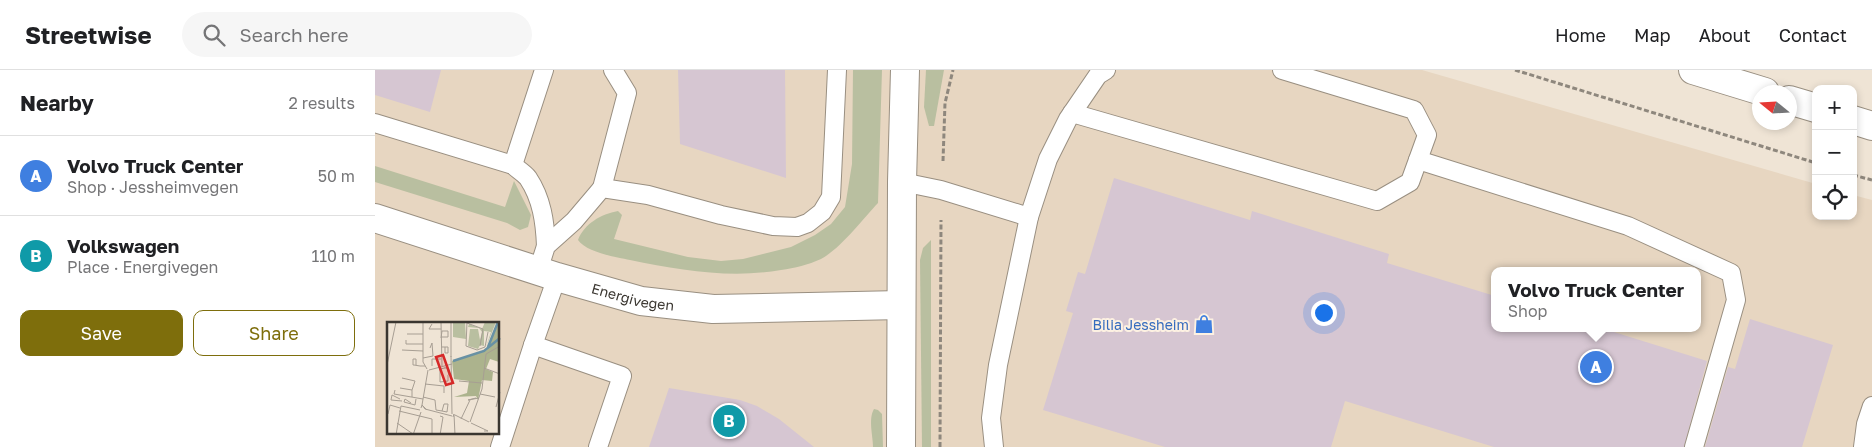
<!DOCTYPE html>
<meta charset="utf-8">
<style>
:root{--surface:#fff;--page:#f6f6f6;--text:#202124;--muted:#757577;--line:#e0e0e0;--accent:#7e6e0c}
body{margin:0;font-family:"Golos Text",sans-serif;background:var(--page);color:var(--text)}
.controls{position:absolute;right:15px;top:15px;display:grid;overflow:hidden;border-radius:10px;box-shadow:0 2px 8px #0003}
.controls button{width:45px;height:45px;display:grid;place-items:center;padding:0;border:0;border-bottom:1px solid var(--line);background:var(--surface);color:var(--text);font:25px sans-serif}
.compass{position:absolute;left:1377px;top:15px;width:45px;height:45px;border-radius:50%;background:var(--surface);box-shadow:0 2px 8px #0003;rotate:288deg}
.you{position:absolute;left:948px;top:242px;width:18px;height:18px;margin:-12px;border:4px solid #fff;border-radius:50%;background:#1a73e8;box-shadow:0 0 0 8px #1a73e833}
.badge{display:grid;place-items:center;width:32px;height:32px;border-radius:50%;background:var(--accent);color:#fff;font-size:16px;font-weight:700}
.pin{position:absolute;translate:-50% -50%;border:2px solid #fff;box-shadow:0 1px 5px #0006}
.popup{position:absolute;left:1116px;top:197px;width:210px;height:65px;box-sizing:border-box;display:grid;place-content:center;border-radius:10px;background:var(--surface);filter:drop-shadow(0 1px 4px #0005);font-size:16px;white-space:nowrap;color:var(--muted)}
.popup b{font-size:19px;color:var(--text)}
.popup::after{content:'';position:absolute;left:50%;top:100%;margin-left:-10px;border:10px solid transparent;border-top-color:var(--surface)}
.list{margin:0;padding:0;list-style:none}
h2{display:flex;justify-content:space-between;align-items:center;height:65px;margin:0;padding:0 20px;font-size:21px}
h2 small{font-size:16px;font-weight:400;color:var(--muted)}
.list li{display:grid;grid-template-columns:32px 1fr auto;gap:15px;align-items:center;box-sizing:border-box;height:80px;padding:0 20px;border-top:1px solid var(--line)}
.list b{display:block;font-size:19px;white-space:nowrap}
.list p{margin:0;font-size:16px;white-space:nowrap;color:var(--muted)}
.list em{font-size:16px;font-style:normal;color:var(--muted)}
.actions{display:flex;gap:10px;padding:15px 20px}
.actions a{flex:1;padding:11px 0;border:1px solid var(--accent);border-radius:10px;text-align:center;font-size:18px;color:var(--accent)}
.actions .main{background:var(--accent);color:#fff}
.icon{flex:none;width:28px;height:28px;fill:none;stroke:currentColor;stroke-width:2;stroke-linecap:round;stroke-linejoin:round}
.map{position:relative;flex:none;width:1497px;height:377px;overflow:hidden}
header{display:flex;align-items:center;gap:30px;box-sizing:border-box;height:70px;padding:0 25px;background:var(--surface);border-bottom:1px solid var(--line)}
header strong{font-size:24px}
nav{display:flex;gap:28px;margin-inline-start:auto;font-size:18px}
.search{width:350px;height:45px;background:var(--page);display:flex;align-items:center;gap:12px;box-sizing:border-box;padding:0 18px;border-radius:28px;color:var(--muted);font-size:19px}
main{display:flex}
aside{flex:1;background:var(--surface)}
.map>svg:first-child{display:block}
</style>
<header>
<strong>Streetwise</strong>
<div class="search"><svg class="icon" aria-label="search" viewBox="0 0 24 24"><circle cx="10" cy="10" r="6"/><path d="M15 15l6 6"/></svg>Search here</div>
<nav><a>Home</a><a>Map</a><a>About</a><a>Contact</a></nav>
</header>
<main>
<aside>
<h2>Nearby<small>2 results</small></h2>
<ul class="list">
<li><span class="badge" style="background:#3f7fe0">A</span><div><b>Volvo Truck Center</b><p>Shop · Jessheimvegen</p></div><em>50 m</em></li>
<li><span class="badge" style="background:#0f9aa8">B</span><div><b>Volkswagen</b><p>Place · Energivegen</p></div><em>110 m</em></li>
</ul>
<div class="actions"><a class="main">Save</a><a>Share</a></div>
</aside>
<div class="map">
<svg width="1497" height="377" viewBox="0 0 1497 377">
<rect width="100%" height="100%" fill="#efe4d5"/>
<path fill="#e7d6c1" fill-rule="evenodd" d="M 0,0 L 1047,0 L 1441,114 L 1441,146 L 1478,146 L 1478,125 L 1497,130 L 1497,377 L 0,377 ZM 1120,201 L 1322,201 L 1322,258 L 1120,258 ZM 14,253 L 124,253 L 124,363 L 14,363 Z"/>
<g fill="#b9bfa0">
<path d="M 478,0 L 507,0 L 503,133 C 488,149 465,179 446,189 C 433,195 420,198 406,200 C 355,209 305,200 255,190 C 240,187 211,182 203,170 C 209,154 226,144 243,141 L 247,145 L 239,169 L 313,187 L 346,191 L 368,189 L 416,177 L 440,165 L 456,154 L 470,137 L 477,94 Z"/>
<path d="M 551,0 L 569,0 L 559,56 L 554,56 L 549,37 Z"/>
<path d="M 0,96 L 130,137 L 139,111 L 156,145 L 153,157 L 145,160 L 132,153 L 0,112 Z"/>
<path d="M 556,170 L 556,377 L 547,377 L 545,190 L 548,178 Z"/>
<path d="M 499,339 L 503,340 L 507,344 L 508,377 L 498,377 C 498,366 493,349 499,339 Z"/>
</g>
<g fill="#d6c6d2">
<path d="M 0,0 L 66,0 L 55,42 L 0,25 Z"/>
<path d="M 303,0 L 410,0 L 411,108 L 305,74 Z"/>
<path d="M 739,108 L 875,150 L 877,141 L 1014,184 L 1012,193 L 1120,226 L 1120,258 L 1226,258 L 1332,291 L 1309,377 L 1119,377 L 970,331 L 956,377 L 790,377 L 668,340 L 698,243 L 691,241 L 703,202 L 710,204 Z"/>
<path d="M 1375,249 L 1458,275 L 1427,377 L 1330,377 L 1353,297 L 1360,299 Z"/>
<path d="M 294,318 L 365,330 L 382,336 L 404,349 L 439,377 L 274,377 Z"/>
</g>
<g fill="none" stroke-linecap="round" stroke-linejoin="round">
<g stroke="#998f81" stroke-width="20">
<g id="service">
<path d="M 697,43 L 1002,131 L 1035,112 L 1052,65 L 1039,40 L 907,0"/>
<path d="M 0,53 L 138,95 C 142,99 149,103 153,108 C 167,129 170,152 171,176"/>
<path d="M 1043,90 L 1253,156 L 1356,203 L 1361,230 L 1319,377"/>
<path d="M 138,95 L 169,0"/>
<path d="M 527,112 L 566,120 L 654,147 L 673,89 L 693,49 L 723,5 L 731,0"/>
<path d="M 227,118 L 252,23 L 238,0"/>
<path d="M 163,201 L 171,176 L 199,151 L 227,118 L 273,125 L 346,145 L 398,156 L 422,157 L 433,153 L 447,142 L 456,127 L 462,0"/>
<path d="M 158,275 L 247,306 L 223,377"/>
<path d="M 125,377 L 158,275 L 182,207"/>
<path d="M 619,377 L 616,348 L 623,295 L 654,147"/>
<path d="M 1488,377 L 1491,354 L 1497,336"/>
</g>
</g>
<g stroke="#998f81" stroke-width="30">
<g id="minor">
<path id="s1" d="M 0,148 L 182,207 L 266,231 L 338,239 L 526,235"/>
<path d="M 526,377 L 527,112 L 530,0"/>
</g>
</g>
<g stroke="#998f81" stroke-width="30">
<g id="primary">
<path d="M 1318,0 L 1390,22"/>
<path d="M 1414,30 L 1441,38"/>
<path d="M 1478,50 L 1497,56"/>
</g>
</g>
<g stroke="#8e877d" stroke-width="3" stroke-dasharray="5 2.5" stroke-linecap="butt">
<path d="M 1140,0 L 1441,93"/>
<path d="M 568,91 L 570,33 L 578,0"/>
<path d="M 1478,105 L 1497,110"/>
<path d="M 565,377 L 566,150"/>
</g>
<use href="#service" stroke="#fff" stroke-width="18"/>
<use href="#minor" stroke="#fff" stroke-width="28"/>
<use href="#primary" stroke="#fff" stroke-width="28"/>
</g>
<defs>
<g id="shop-bare" transform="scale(1.5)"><path d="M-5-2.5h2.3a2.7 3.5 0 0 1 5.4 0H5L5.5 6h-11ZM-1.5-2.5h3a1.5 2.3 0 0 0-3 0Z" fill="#3f7fe0" stroke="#fdf1e2" stroke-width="2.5" paint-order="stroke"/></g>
</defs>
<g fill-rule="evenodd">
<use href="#shop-bare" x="829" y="254"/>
</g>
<g text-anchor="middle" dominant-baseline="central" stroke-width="4" stroke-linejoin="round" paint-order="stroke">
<g font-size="14" fill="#3a3630" stroke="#fdf1e2">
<text stroke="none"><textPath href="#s1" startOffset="270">Energivegen</textPath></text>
</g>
<g font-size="14" fill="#366cbe" stroke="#fdf1e2" text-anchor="end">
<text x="814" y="254">Bilia Jessheim</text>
</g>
</g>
<g transform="translate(12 252)">
<rect width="112" height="112" fill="#efe4d5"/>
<path d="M 98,0 L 109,0 L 99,25 L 104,10 L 97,9 L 97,24 L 93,23 L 91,27 L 81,24 L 83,7 L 91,7 L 93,18 L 95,10 L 92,6 L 81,5 L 82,2 L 95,7 ZM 66,1 L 78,1 L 79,17 L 66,15 Z" fill="#b9bfa0"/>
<path d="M 112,0 L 112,40 L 103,37 L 99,47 L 106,50 L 105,59 L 95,58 L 91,78 L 89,74 L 67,75 L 80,71 L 82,59 L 67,57 L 65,39 L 100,28 Z" fill="#acb38d"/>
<path fill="none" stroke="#6891a4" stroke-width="2.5" d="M 101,25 L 111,0M 66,39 L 97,29 L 113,16"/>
<path fill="none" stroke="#a79e93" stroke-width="1" d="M 36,0 L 36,40 L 40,47M 54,0 L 55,44M 64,0 L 64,35M 80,0 L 79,24 L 90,28 L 98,25M 80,1 L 96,7 L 93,24M 45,2 L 42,7 L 54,7M 20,12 L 36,12M 54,16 L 55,9 L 61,9 L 61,15 L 55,15M 19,18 L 19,22 L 36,22M 54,25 L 61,25 L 61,31 L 58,31 L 58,25M 98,25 L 101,10M 15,28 L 36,29M 64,34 L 65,92M 36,36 L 46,34 L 45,21 L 43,26M 0,43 L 9,0M 29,43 L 29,37 L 26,37 L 26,43 L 27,43 L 33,44 L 38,44M 45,44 L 45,37 L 54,37M 58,45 L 58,46 L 61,46 L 62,48 L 62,53 L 60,46M 58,46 L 53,47 L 53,60 L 61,59 L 61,53M 97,46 L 113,52M 42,48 L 65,42M 15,56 L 28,59 L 25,68M 72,59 L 95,61M 38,62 L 57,64 L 57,71M 13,66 L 25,68 L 25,75M 8,68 L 7,72 L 36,77M 93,72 L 108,75M 36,75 L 48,78 L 49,88 L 55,89 L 57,82 L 61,82 L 60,90 L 55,89M 89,76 L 81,78 L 92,76M 13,77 L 5,73 L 4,78 L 15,79M 24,81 L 18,77 L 17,80 L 28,83 L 29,77M 14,84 L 33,88M 109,85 L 113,70M 34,86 L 35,83 L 38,87 L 65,94M 40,88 L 35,83 L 41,48M 12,89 L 45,97 L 45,113M 1,92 L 3,83 L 13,86M 68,93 L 82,100M 66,95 L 67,92 L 68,113M 74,97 L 83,78M 83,100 L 95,67 L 99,32 L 113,24M 10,101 L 26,112M 84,101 L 101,109 L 97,109M 9,113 L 14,84M 26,113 L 34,90M 53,113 L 56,95 L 53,94"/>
<path fill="#d62828" fill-opacity="0.15" stroke="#d62828" stroke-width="2.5" d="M 56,33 L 66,61 L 59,63 L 49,35 Z"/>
<rect width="112" height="112" fill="none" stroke="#3a3630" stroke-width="2.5"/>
</g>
</svg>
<div class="controls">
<button>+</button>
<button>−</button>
<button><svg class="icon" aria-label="locate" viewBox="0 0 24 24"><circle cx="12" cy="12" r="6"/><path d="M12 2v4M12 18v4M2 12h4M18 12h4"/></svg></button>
</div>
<svg class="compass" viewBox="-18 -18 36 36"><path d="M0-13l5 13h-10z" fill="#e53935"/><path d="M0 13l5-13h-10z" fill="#757577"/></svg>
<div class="you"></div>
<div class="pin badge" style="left:1221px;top:297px;background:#3f7fe0">A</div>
<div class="popup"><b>Volvo Truck Center</b>Shop</div>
<div class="pin badge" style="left:354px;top:351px;background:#0f9aa8">B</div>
</div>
</main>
